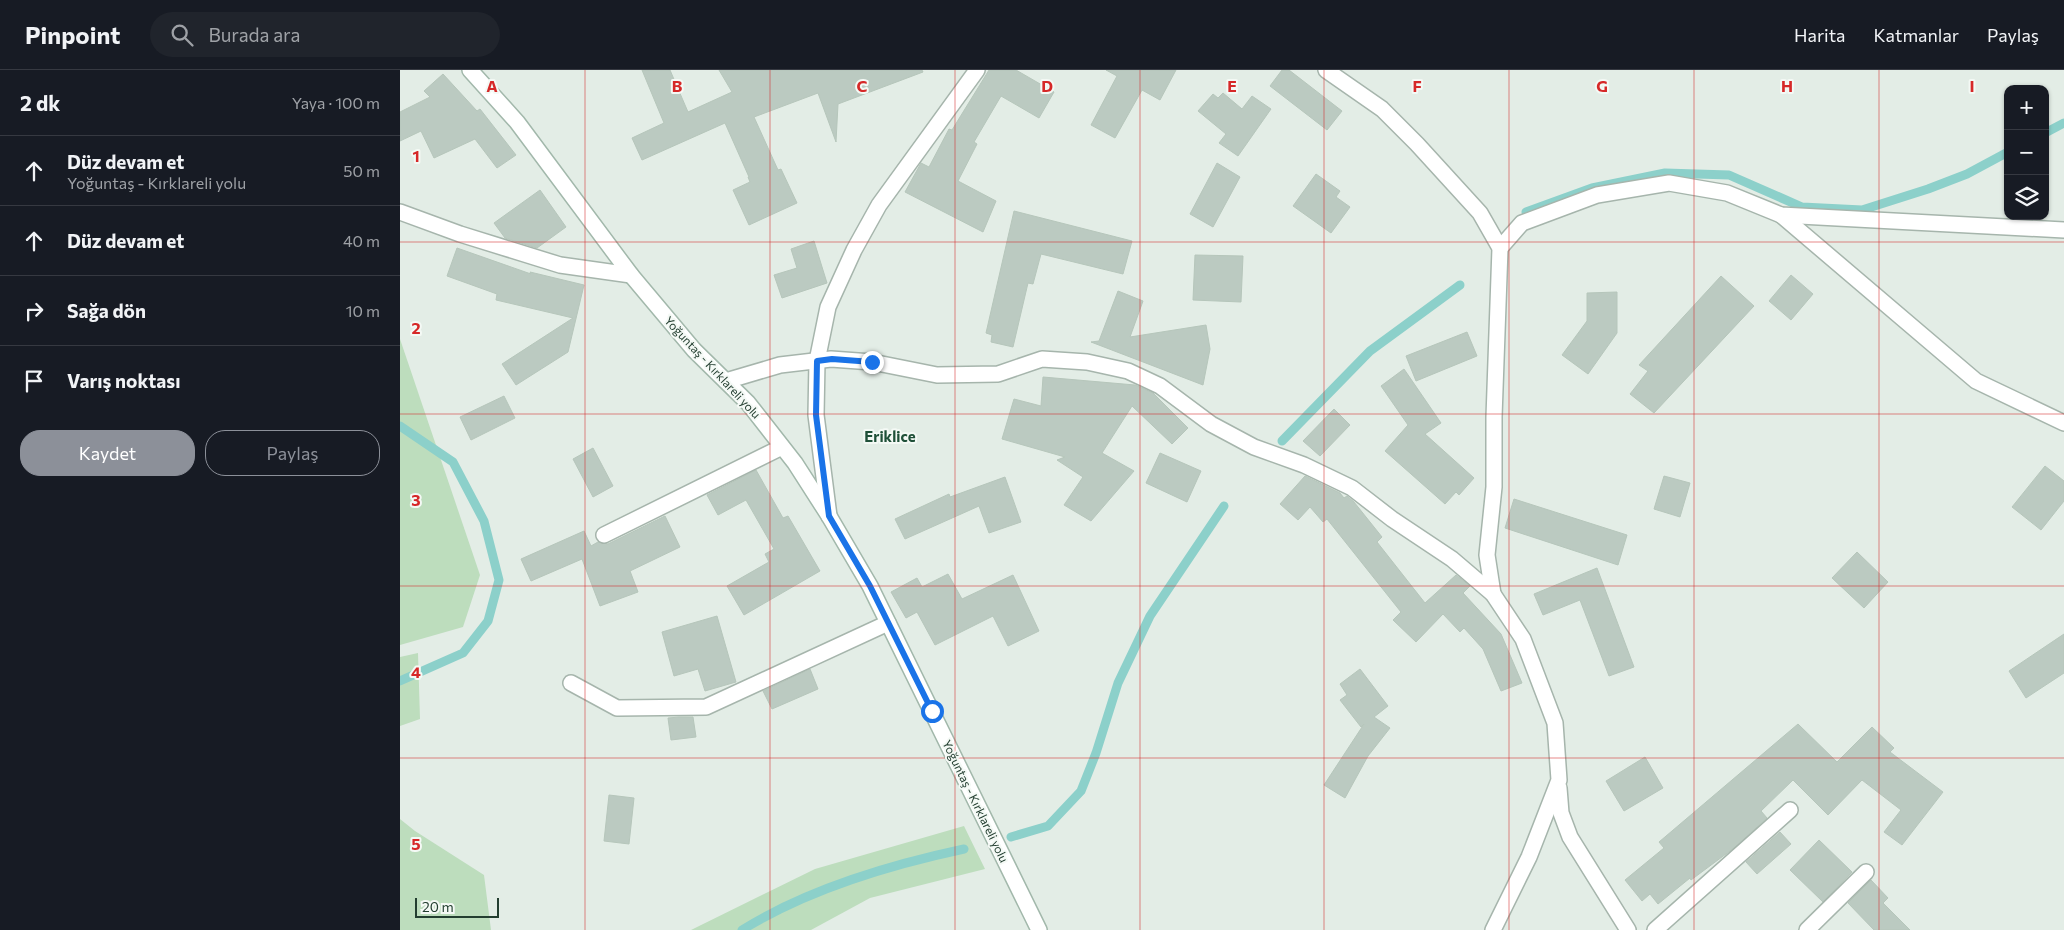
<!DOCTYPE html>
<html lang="tr">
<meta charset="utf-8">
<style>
:root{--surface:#171b24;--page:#20242c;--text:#f1f3f6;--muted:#9ea1a6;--line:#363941;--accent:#8c9099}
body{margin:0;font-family:Commissioner,sans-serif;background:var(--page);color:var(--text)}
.controls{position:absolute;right:15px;top:15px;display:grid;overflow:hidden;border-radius:10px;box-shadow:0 1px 4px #0004}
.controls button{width:45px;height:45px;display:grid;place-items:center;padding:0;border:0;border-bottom:1px solid var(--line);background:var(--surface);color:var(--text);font:25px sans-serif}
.scale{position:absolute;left:15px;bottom:12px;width:84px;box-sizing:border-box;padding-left:5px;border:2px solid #233e30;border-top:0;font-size:14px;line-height:18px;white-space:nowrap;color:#233e30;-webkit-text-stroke:4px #f4f9f5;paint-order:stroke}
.stop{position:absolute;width:15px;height:15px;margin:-11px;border:4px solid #1a73e8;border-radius:50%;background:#fff}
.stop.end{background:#1a73e8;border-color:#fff;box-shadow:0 1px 5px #0008}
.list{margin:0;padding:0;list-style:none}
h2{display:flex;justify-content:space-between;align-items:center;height:65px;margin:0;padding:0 20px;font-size:21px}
h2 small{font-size:16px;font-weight:400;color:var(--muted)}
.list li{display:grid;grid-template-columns:32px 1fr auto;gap:15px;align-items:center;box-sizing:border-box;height:70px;padding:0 20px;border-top:1px solid var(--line)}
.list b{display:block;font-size:19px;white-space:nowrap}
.list p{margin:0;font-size:16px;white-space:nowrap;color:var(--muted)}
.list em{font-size:16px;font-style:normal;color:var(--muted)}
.actions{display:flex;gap:10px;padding:15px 20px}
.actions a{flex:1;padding:11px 0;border:1px solid var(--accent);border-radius:20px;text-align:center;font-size:18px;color:var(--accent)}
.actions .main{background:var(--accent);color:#fff}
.icon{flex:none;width:28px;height:28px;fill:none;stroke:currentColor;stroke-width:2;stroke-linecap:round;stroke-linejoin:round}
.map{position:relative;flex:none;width:1664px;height:860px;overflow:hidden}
header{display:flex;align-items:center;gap:30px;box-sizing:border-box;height:70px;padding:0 25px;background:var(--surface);border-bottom:1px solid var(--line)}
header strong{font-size:24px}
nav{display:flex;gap:28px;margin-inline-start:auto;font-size:18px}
.search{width:350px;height:45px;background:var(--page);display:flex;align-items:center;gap:12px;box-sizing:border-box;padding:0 18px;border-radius:28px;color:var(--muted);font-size:19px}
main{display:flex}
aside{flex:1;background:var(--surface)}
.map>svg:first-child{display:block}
</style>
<header>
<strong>Pinpoint</strong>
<div class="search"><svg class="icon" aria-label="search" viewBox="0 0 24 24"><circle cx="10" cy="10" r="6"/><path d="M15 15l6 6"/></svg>Burada ara</div>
<nav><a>Harita</a><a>Katmanlar</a><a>Paylaş</a></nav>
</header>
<main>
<aside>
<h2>2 dk<small>Yaya · 100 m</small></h2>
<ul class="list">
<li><svg class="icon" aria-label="ahead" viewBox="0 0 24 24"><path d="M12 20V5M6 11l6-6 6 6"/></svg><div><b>Düz devam et</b><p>Yoğuntaş - Kırklareli yolu</p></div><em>50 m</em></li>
<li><svg class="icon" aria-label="ahead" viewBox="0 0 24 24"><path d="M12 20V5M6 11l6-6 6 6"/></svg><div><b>Düz devam et</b></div><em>40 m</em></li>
<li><svg class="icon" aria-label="right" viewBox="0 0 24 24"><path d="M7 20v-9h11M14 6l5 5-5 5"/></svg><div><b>Sağa dön</b></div><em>10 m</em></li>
<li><svg class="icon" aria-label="arrive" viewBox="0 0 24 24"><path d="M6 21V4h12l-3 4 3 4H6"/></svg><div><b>Varış noktası</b></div></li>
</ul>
<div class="actions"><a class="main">Kaydet</a><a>Paylaş</a></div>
</aside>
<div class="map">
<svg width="1664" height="860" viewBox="0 0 1664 860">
<rect width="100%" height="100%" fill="#e3ede6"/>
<g fill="#bdddbd">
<path d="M 0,269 L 80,505 L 63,557 L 0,575 Z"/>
<path d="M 18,583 L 20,649 L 0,656 L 0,587 Z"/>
<path d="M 0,749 L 15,761 L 84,805 L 91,860 L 0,860 Z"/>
<path d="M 564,756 L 585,799 L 470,828 L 411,860 L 291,860 L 415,799 Z"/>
</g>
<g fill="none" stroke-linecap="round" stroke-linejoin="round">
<g stroke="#8cd0ca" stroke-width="9">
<path d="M 1645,63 L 1664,53"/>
<path d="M 1126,142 L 1192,118 L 1265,103 L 1329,105 L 1402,137 L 1462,140 L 1528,119 L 1567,104 L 1608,82"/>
<path d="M 0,356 L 53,392 L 84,451 L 99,510 L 88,551 L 63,583 L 0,611"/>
<path d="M 882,371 L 970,281 L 1060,215"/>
<path d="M 611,767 L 648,756 L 681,721 L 696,683 L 718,613 L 750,546 L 824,436"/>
<path d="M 342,860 C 408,819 489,795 564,779"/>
</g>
</g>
<g fill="#bbcac1" stroke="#b6c6bb">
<path d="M 242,0 L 270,0 L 288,42 L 332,22 L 319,0 L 522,0 L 523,2 L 438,34 L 436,72 L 418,23 L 354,47 L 378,100 L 381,99 L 397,133 L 349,155 L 333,120 L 350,112 L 348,107 L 349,107 L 325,53 L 242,90 L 232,68 L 264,53 Z"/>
<path d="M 589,0 L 616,0 L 654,22 L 639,48 L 601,26 L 574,72 L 577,74 L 558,111 L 596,131 L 583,162 L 505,122 L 521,93 L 529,97 L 549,59 L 552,60 Z"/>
<path d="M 706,0 L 776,0 L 760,30 L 742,20 L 715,68 L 691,55 L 717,6 Z"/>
<path d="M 882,0 L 889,0 L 942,41 L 927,60 L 870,16 Z"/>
<path d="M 43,4 L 77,41 L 80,39 L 116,85 L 97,98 L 75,69 L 34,88 L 21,61 L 0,71 L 0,42 L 30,27 L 24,21 Z"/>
<path d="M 823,23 L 842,39 L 852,26 L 871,39 L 838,86 L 819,73 L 826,64 L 798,41 L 813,24 L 818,28 Z"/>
<path d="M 817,93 L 840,107 L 813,157 L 790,144 Z"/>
<path d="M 916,104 L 940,121 L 936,127 L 950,137 L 931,163 L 893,136 Z"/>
<path d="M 140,120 L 166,157 L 137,178 L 105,168 L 94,153 Z"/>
<path d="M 614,141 L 732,171 L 723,204 L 641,184 L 633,214 L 628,213 L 613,277 L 591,272 L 592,265 L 586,263 Z"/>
<path d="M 414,171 L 427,213 L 382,228 L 374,205 L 397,198 L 391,179 Z"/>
<path d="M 57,178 L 131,204 L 130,202 L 184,215 L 168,282 L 116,315 L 102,294 L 173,248 L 96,230 L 97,224 L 47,206 Z"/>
<path d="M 795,185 L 843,186 L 841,232 L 793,230 Z"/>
<path d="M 1391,205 L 1413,224 L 1391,250 L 1369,231 Z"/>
<path d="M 1321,206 L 1354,236 L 1254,343 L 1230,324 L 1248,301 L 1239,295 Z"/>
<path d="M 718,221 L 743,231 L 730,267 L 806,255 L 810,279 L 803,315 L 691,272 L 699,271 Z"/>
<path d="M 1217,222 L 1217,263 L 1188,304 L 1162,285 L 1187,251 L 1187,223 Z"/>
<path d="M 1067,262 L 1077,286 L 1016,311 L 1006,286 Z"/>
<path d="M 1004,299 L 1041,353 L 1025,364 L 1074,408 L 1059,425 L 1056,422 L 1045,434 L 985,381 L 1008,355 L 981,316 Z"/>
<path d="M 643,307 L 735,315 L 753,323 L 788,358 L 772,374 L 732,336 L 702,383 L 734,401 L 691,451 L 664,435 L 683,407 L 657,390 L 665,387 L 602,369 L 614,329 L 641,336 Z"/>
<path d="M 104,326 L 115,348 L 71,370 L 60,347 Z"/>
<path d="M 934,339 L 950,355 L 920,386 L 903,371 Z"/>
<path d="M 193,378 L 213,416 L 193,427 L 173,389 Z"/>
<path d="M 760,383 L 801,401 L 787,432 L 746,413 Z"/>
<path d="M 1645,396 L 1664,411 L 1664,431 L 1641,460 L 1612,437 Z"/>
<path d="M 356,400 L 383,448 L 388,446 L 420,501 L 344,545 L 327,516 L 369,492 L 365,484 L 374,479 L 346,430 L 318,445 L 307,425 Z"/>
<path d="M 905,406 L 940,423 L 944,428 L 947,426 L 954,432 L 982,467 L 977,472 L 1025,533 L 1056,505 L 1070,516 L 1063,523 L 1101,564 L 1122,613 L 1101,621 L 1083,579 L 1064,558 L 1060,562 L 1043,544 L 1016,572 L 993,550 L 1001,542 L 927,449 L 923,452 L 910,437 L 898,450 L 880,434 Z"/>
<path d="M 1264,406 L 1290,413 L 1280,447 L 1254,439 Z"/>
<path d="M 605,407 L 621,452 L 589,463 L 579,436 L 505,469 L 495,449 L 549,424 L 550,427 Z"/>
<path d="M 1114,429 L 1227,465 L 1218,495 L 1105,458 Z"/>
<path d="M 265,446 L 280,477 L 230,501 L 238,522 L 200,536 L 182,489 L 131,511 L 121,489 L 184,461 L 191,476 L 198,472 L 208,474 Z"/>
<path d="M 1457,482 L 1488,512 L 1464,538 L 1432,508 Z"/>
<path d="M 1197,498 L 1234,597 L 1209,606 L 1180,530 L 1143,545 L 1134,524 Z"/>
<path d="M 548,504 L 562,529 L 613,505 L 639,561 L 608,576 L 593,546 L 535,575 L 517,542 L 506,548 L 491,522 L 517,508 L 522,517 Z"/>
<path d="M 317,546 L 336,612 L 305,621 L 298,599 L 274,606 L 262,562 Z"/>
<path d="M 1664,564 L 1664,603 L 1626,628 L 1609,601 Z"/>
<path d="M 410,599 L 418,619 L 372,639 L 363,621 Z"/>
<path d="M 960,599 L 988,636 L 974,647 L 990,658 L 968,686 L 945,728 L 924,715 L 964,654 L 961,657 L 940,630 L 947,625 L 940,614 Z"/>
<path d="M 279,647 L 293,647 L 296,667 L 271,670 L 268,648 Z"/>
<path d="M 1398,654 L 1437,692 L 1472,657 L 1494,678 L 1490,682 L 1543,722 L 1502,775 L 1484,762 L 1501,740 L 1462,710 L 1428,745 L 1393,710 L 1361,741 L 1367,748 L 1334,778 L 1291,810 L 1290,808 L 1258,834 L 1250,824 L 1242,831 L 1225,810 L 1264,778 L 1259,772 Z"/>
<path d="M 1245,687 L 1263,718 L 1224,741 L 1206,711 Z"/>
<path d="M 209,725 L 234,728 L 229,774 L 204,771 Z"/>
<path d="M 1380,762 L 1391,774 L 1357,804 L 1346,792 Z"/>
<path d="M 1419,770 L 1452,802 L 1423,832 L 1390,800 Z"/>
<path d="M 1471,810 L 1488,828 L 1483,833 L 1510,860 L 1474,860 L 1448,833 Z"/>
</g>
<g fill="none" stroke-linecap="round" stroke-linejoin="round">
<g stroke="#a6b5ac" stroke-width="18">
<g id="street">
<path d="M 926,0 L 982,39 L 1017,74 L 1080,143 L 1100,178 L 1094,347 L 1094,417 L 1087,485 L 1093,524"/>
<path d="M 0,142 L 60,164 L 160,195 L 231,205"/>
<path d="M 1381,145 L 1576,311 L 1664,353"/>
<path d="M 1100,178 L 1122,153 L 1197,125 L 1269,113 L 1327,123 L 1381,145 L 1664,160"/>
<path d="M 326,311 L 380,295 L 431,289 L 472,292 L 537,305 L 598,304 L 642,289 L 687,292 L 728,301 L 760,316 L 811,354 L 854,377 L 904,395 L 952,418 L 992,449 L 1052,489 L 1093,524 L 1123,569 L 1155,653 L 1159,710 L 1129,787 L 1093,860"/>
<path d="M 429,446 L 416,345 L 417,291 L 428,237 L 454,180 L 479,135 L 577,0"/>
<path d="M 204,465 L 382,377"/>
<path d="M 171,613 L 217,638 L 306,637 L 488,553"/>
<path d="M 1159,718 L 1161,743 L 1170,767 L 1228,860"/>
<path d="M 1255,860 L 1390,740"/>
<path d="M 1407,860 L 1466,802"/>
</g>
</g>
<g stroke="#a2b8ab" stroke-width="18">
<path id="secondary" d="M 70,0 L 117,52 L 231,205 L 294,280 L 348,333 L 395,393 L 429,446 L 470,516 L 639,860"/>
</g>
<use href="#street" stroke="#fff" stroke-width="15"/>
<use href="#secondary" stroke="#fff" stroke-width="15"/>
</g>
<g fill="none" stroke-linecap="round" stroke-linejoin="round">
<path stroke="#1a73e8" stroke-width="6" d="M 472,292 L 432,289 L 417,291 L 416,345 L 429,446 L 470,516 L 532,641"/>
</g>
<path fill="none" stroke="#d62828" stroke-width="1" stroke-opacity="0.55" d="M 185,0 L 185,860M 370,0 L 370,860M 555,0 L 555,860M 740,0 L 740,860M 924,0 L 924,860M 1109,0 L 1109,860M 1294,0 L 1294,860M 1479,0 L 1479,860M 0,172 L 1664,172M 0,344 L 1664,344M 0,516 L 1664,516M 0,688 L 1664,688"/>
<g text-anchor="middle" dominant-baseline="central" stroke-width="4" stroke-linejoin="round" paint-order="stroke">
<g font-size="12" fill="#233e30" stroke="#f4f9f5">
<text transform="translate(313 297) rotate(47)">Yoğuntaş - Kırklareli yolu</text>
<text transform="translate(576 731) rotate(64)">Yoğuntaş - Kırklareli yolu</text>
</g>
<g font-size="15" font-weight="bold" fill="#1f5038" stroke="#f4f9f5">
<text x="490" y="366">Eriklice</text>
</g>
</g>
<g font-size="16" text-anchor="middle" font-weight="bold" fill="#d62828" stroke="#f4f9f5" stroke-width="4" stroke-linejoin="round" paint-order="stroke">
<text x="92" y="22">A</text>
<text x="277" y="22">B</text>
<text x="462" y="22">C</text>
<text x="647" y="22">D</text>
<text x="832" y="22">E</text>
<text x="1017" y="22">F</text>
<text x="1202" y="22">G</text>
<text x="1387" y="22">H</text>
<text x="1572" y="22">I</text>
<text x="16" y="92">1</text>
<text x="16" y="264">2</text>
<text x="16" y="436">3</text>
<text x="16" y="608">4</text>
<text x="16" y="780">5</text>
</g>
</svg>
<div class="controls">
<button>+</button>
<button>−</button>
<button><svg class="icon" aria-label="layers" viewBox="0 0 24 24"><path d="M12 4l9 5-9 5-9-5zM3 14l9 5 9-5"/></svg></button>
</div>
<div class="scale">20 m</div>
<div class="stop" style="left:532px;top:641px"></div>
<div class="stop end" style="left:472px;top:292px"></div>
</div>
</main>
